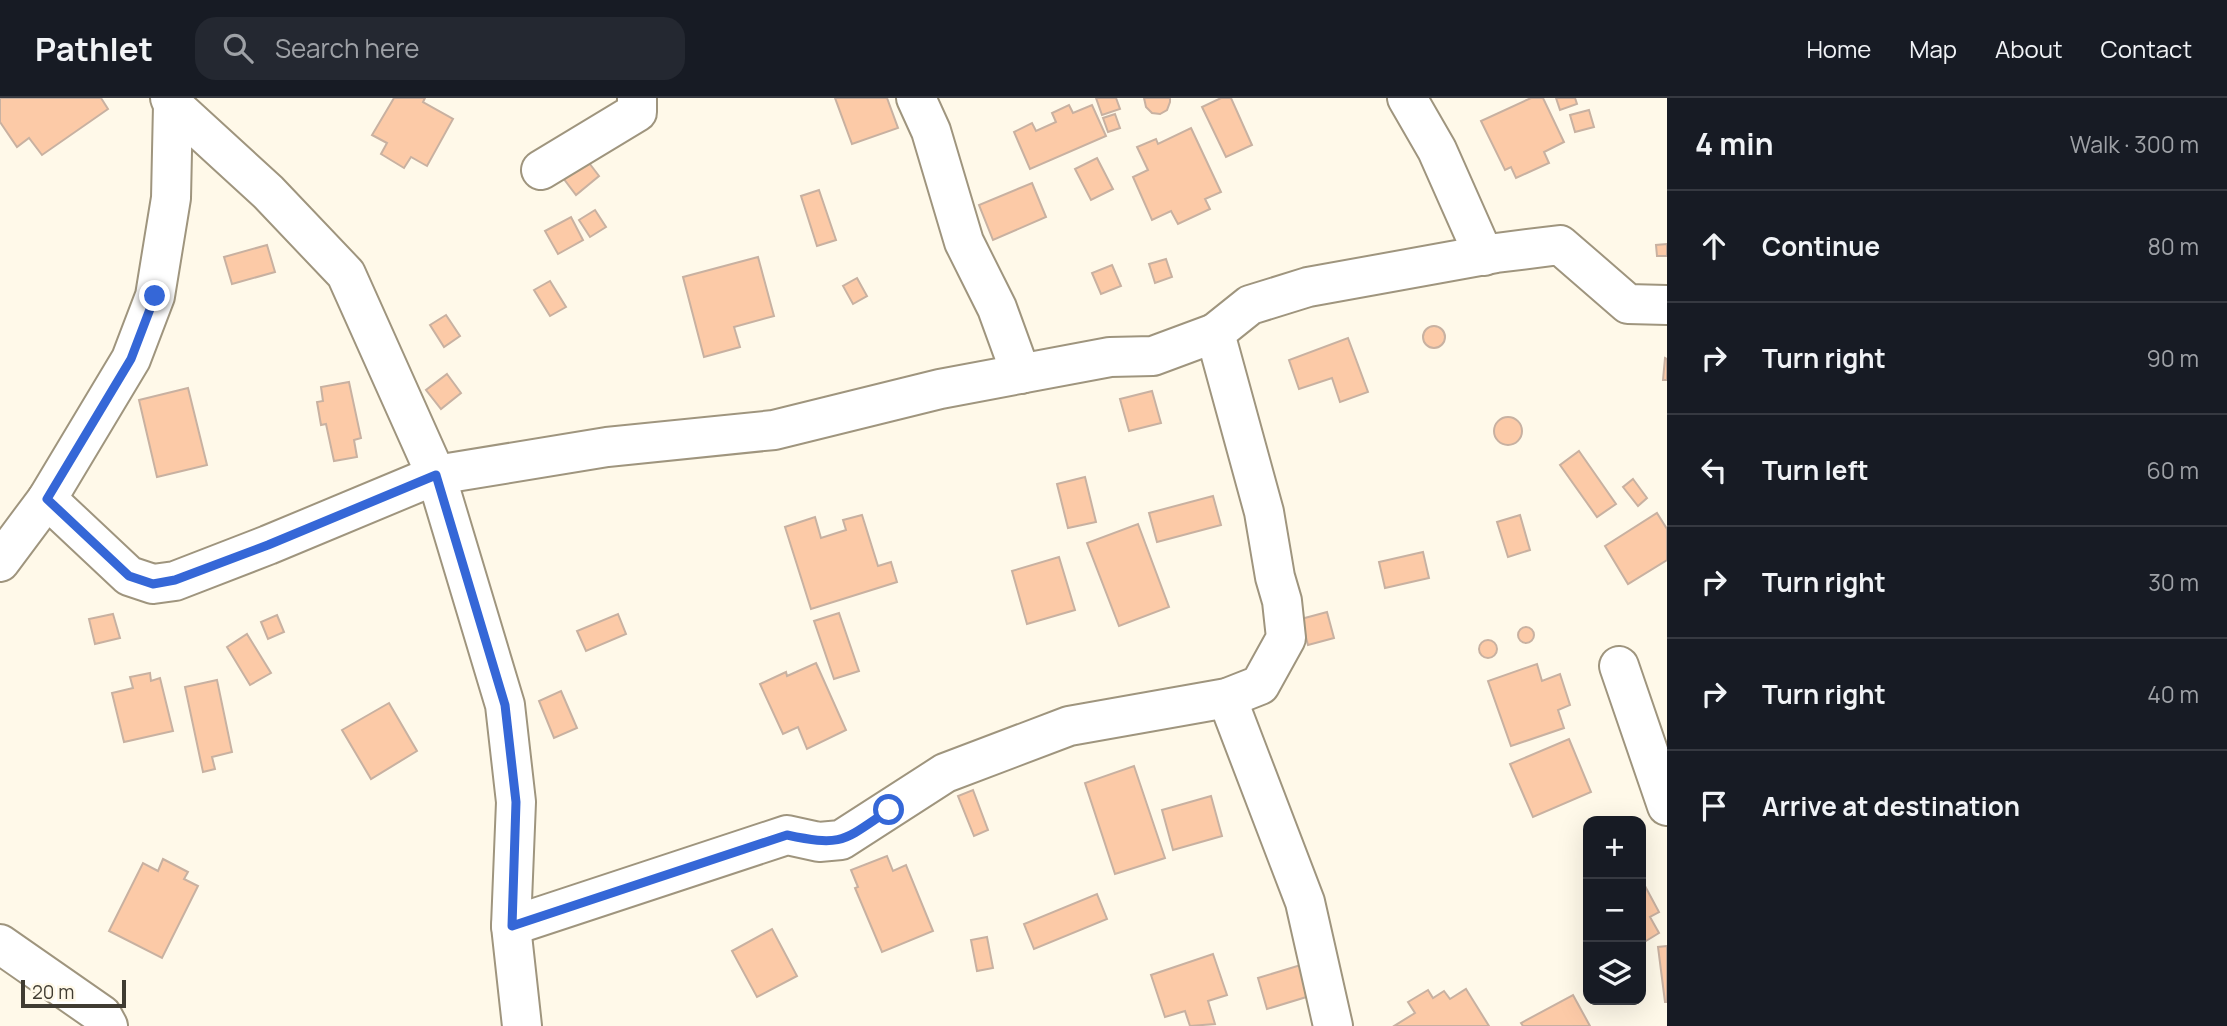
<!DOCTYPE html>
<meta charset="utf-8">
<style>
:root{--surface:#171b24;--page:#242831;--text:#f1f3f6;--muted:#9ea1a6;--line:#363941}
body{margin:0;font-family:Manrope,sans-serif;background:var(--page);color:var(--text)}
.controls{position:absolute;right:21px;bottom:21px;display:grid;overflow:hidden;border-radius:14px;box-shadow:0 7px 28px #0002}
.controls button{width:63px;height:63px;display:grid;place-items:center;padding:0;border:0;border-bottom:2px solid var(--line);background:var(--surface);color:var(--text);font:35px sans-serif}
.scale{position:absolute;left:21px;bottom:18px;width:105px;box-sizing:border-box;padding-left:7px;border:4px solid #403c32;border-top:0;font-size:19px;line-height:24px;white-space:nowrap;color:#403c32;-webkit-text-stroke:5px #fff9e9;paint-order:stroke}
.stop{position:absolute;width:21px;height:21px;margin:-16px;border:5px solid #3567d7;border-radius:50%;background:#fff}
.stop.end{background:#3567d7;border-color:#fff;box-shadow:0 2px 7px #0008}
.list{margin:0;padding:0;list-style:none}
h2{display:flex;justify-content:space-between;align-items:center;height:91px;margin:0;padding:0 28px;font-size:30px}
h2 small{font-size:23px;font-weight:400;color:var(--muted)}
.list li{display:grid;grid-template-columns:46px 1fr auto;gap:21px;align-items:center;box-sizing:border-box;height:112px;padding:0 28px;border-top:2px solid var(--line)}
.list b{display:block;font-size:26px;white-space:nowrap}
.list em{font-size:23px;font-style:normal;color:var(--muted)}
.icon{flex:none;width:38px;height:38px;fill:none;stroke:currentColor;stroke-width:2;stroke-linecap:round;stroke-linejoin:round}
.map{position:relative;flex:none;width:1667px;height:928px;overflow:hidden}
header{display:flex;align-items:center;gap:42px;box-sizing:border-box;height:98px;padding:0 35px;background:var(--surface);border-bottom:2px solid var(--line)}
header strong{font-size:33px}
nav{display:flex;gap:38px;margin-inline-start:auto;font-size:24px}
.search{width:490px;height:63px;background:var(--page);display:flex;align-items:center;gap:18px;box-sizing:border-box;padding:0 24px;border-radius:21px;color:var(--muted);font-size:26px}
main{display:flex}
aside{flex:1;background:var(--surface)}
.map>svg:first-child{display:block}
</style>
<header>
<strong>Pathlet</strong>
<div class="search"><svg class="icon" aria-label="search" viewBox="0 0 24 24"><circle cx="10" cy="10" r="6"/><path d="M15 15l6 6"/></svg>Search here</div>
<nav><a>Home</a><a>Map</a><a>About</a><a>Contact</a></nav>
</header>
<main>
<div class="map">
<svg width="1667" height="928" viewBox="0 0 1667 928">
<rect width="100%" height="100%" fill="#fff9e9"/>
<g fill="#fccaa7" stroke="#c8b1a1" stroke-width="2">
<path d="M 0,0 L 101,0 L 108,11 L 42,57 L 29,40 L 17,49 L 0,24 Z"/>
<path d="M 394,0 L 425,0 L 423,4 L 453,21 L 427,68 L 411,59 L 404,70 L 381,56 L 387,45 L 372,37 Z"/>
<path d="M 835,0 L 887,0 L 898,30 L 852,46 Z"/>
<path d="M 1096,0 L 1116,0 L 1120,11 L 1102,17 Z"/>
<path d="M 1144,0 L 1170,0 L 1170,4 L 1167,12 L 1160,16 L 1152,15 L 1146,9 Z"/>
<path d="M 1221,0 L 1231,0 L 1252,47 L 1226,59 L 1202,9 Z"/>
<path d="M 1531,0 L 1543,0 L 1564,44 L 1544,54 L 1549,65 L 1516,80 L 1511,69 L 1505,72 L 1481,23 Z"/>
<path d="M 1556,0 L 1575,0 L 1577,6 L 1560,12 Z"/>
<path d="M 1069,7 L 1073,15 L 1092,7 L 1106,38 L 1030,71 L 1014,34 L 1032,25 L 1036,33 L 1056,24 L 1052,15 Z"/>
<path d="M 1589,12 L 1594,29 L 1575,34 L 1570,17 Z"/>
<path d="M 1115,16 L 1120,30 L 1108,34 L 1103,20 Z"/>
<path d="M 1191,30 L 1221,94 L 1205,101 L 1210,111 L 1178,126 L 1171,113 L 1152,122 L 1133,79 L 1148,72 L 1137,49 L 1156,41 L 1158,46 Z"/>
<path d="M 580,53 L 599,78 L 576,97 L 557,72 Z"/>
<path d="M 1097,60 L 1113,91 L 1091,102 L 1075,71 Z"/>
<path d="M 1032,85 L 1046,119 L 993,142 L 979,107 Z"/>
<path d="M 819,92 L 836,142 L 817,148 L 801,98 Z"/>
<path d="M 595,112 L 606,129 L 590,139 L 579,122 Z"/>
<path d="M 571,119 L 583,142 L 558,156 L 545,133 Z"/>
<path d="M 1667,146 L 1667,158 L 1657,158 L 1656,147 Z"/>
<path d="M 267,147 L 275,174 L 232,186 L 224,159 Z"/>
<path d="M 758,159 L 774,218 L 734,229 L 740,249 L 704,259 L 683,179 Z"/>
<path d="M 1166,161 L 1172,179 L 1155,185 L 1149,166 Z"/>
<path d="M 1112,167 L 1121,188 L 1101,196 L 1092,175 Z"/>
<path d="M 857,180 L 867,198 L 853,206 L 843,188 Z"/>
<path d="M 550,183 L 566,209 L 550,218 L 534,192 Z"/>
<path d="M 446,217 L 460,238 L 444,249 L 430,227 Z"/>
<circle cx="1434" cy="239" r="11"/>
<path d="M 1348,240 L 1368,294 L 1340,304 L 1332,280 L 1299,291 L 1289,262 Z"/>
<path d="M 1665,260 L 1667,261 L 1667,282 L 1663,282 Z"/>
<path d="M 447,276 L 461,295 L 441,311 L 426,292 Z"/>
<path d="M 349,284 L 361,340 L 354,342 L 357,359 L 334,363 L 326,326 L 321,327 L 317,304 L 323,303 L 321,289 Z"/>
<path d="M 188,290 L 207,367 L 157,379 L 139,302 Z"/>
<path d="M 1152,293 L 1161,325 L 1129,333 L 1120,301 Z"/>
<circle cx="1508" cy="333" r="14"/>
<path d="M 1579,353 L 1616,406 L 1597,419 L 1560,367 Z"/>
<path d="M 1085,379 L 1096,424 L 1068,430 L 1057,386 Z"/>
<path d="M 1633,381 L 1647,400 L 1638,408 L 1623,389 Z"/>
<path d="M 1213,398 L 1221,427 L 1157,444 L 1149,415 Z"/>
<path d="M 1657,415 L 1667,431 L 1667,462 L 1628,486 L 1605,448 Z"/>
<path d="M 862,417 L 878,468 L 891,464 L 897,484 L 811,511 L 785,429 L 815,419 L 821,440 L 846,432 L 843,422 Z"/>
<path d="M 1520,417 L 1530,452 L 1508,459 L 1497,424 Z"/>
<path d="M 1138,426 L 1169,509 L 1119,528 L 1087,445 Z"/>
<path d="M 1423,454 L 1429,480 L 1385,490 L 1379,464 Z"/>
<path d="M 1059,459 L 1075,512 L 1027,526 L 1012,473 Z"/>
<path d="M 1327,514 L 1334,540 L 1308,547 L 1301,521 Z"/>
<path d="M 839,515 L 859,573 L 834,581 L 814,523 Z"/>
<path d="M 113,516 L 120,540 L 95,546 L 89,521 Z"/>
<path d="M 618,516 L 626,536 L 586,553 L 577,533 Z"/>
<path d="M 277,517 L 284,534 L 268,541 L 261,524 Z"/>
<circle cx="1526" cy="537" r="8"/>
<path d="M 247,536 L 271,575 L 250,587 L 227,549 Z"/>
<circle cx="1488" cy="551" r="9"/>
<path d="M 816,565 L 846,632 L 807,651 L 798,629 L 783,636 L 760,586 L 786,574 L 787,578 Z"/>
<path d="M 1537,566 L 1542,583 L 1560,576 L 1570,607 L 1558,612 L 1564,630 L 1511,648 L 1488,583 Z"/>
<path d="M 150,575 L 151,583 L 160,580 L 173,633 L 124,644 L 112,595 L 133,590 L 130,579 Z"/>
<path d="M 217,582 L 232,654 L 212,659 L 215,671 L 203,674 L 185,589 Z"/>
<path d="M 561,593 L 577,630 L 554,640 L 539,603 Z"/>
<path d="M 389,605 L 417,653 L 371,681 L 342,632 Z"/>
<path d="M 1569,641 L 1591,694 L 1533,719 L 1510,666 Z"/>
<path d="M 1134,668 L 1165,760 L 1115,776 L 1085,685 Z"/>
<path d="M 973,692 L 988,732 L 974,738 L 958,698 Z"/>
<path d="M 1211,698 L 1222,738 L 1173,752 L 1162,712 Z"/>
<path d="M 887,758 L 893,773 L 906,767 L 933,833 L 882,854 L 855,790 L 858,789 L 851,772 Z"/>
<path d="M 163,761 L 188,774 L 184,781 L 198,788 L 162,860 L 109,833 L 143,765 L 158,773 Z"/>
<path d="M 1645,788 L 1659,814 L 1650,819 L 1659,835 L 1641,846 L 1641,790 Z"/>
<path d="M 1097,796 L 1107,821 L 1034,851 L 1024,826 Z"/>
<path d="M 772,831 L 797,878 L 757,899 L 732,853 Z"/>
<path d="M 987,839 L 993,870 L 977,873 L 971,842 Z"/>
<path d="M 1667,848 L 1667,904 L 1665,904 L 1658,849 Z"/>
<path d="M 1213,856 L 1227,897 L 1208,903 L 1215,926 L 1190,928 L 1185,913 L 1165,919 L 1151,877 Z"/>
<path d="M 1304,866 L 1313,897 L 1267,911 L 1258,880 Z"/>
<path d="M 1466,891 L 1489,928 L 1394,928 L 1415,915 L 1408,904 L 1428,892 L 1433,900 L 1444,893 L 1450,901 Z"/>
<path d="M 1573,897 L 1590,928 L 1523,928 L 1521,925 Z"/>
</g>
<g fill="none" stroke-linecap="round" stroke-linejoin="round">
<g stroke="#9f957e" stroke-width="42">
<g id="minor">
<path d="M 916,0 L 931,33 L 964,144 L 997,210 L 1021,276"/>
<path d="M 1407,0 L 1437,52 L 1484,158"/>
<path d="M 173,7 L 268,94 L 346,176 L 436,377 L 505,607 L 516,704 L 511,828 L 522,928"/>
<path d="M 541,72 L 637,14 L 637,0"/>
<path d="M 47,401 L 129,478 L 153,486 L 175,483 L 268,447 L 436,377 L 607,349 L 774,332 L 940,291 L 1110,259 L 1153,258 L 1215,235"/>
<path d="M 0,464 L 47,401 L 131,261 L 155,198 L 171,100 L 173,7 L 170,0"/>
<path d="M 1619,568 L 1667,708"/>
<path d="M 1227,600 L 1305,804 L 1333,928"/>
<path d="M 511,828 L 787,737 L 819,744 L 841,742 L 945,675 L 1069,628 L 1227,600 L 1260,587 L 1286,540 L 1282,503 L 1275,479 L 1264,414 L 1215,235 L 1250,207 L 1308,189 L 1496,155 L 1560,147 L 1628,206 L 1667,207"/>
<path d="M 0,846 L 102,917 L 108,928"/>
</g>
</g>
<use href="#minor" stroke="#fff" stroke-width="38"/>
</g>
<g fill="none" stroke-linecap="round" stroke-linejoin="round">
<path stroke="#3567d7" stroke-width="9" d="M 155,198 L 131,261 L 47,401 L 129,478 L 153,486 L 175,482 L 268,447 L 436,377 L 505,607 L 516,704 L 512,828 L 787,737 C 843,749 843,743 889,712"/>
</g>
</svg>
<div class="controls">
<button>+</button>
<button>−</button>
<button><svg class="icon" aria-label="layers" viewBox="0 0 24 24"><path d="M12 4l9 5-9 5-9-5zM3 14l9 5 9-5"/></svg></button>
</div>
<div class="scale">20 m</div>
<div class="stop" style="left:889px;top:712px"></div>
<div class="stop end" style="left:155px;top:198px"></div>
</div>
<aside>
<h2>4 min<small>Walk · 300 m</small></h2>
<ul class="list">
<li><svg class="icon" aria-label="ahead" viewBox="0 0 24 24"><path d="M12 20V5M6 11l6-6 6 6"/></svg><div><b>Continue</b></div><em>80 m</em></li>
<li><svg class="icon" aria-label="right" viewBox="0 0 24 24"><path d="M7 20v-9h11M14 6l5 5-5 5"/></svg><div><b>Turn right</b></div><em>90 m</em></li>
<li><svg class="icon" aria-label="left" viewBox="0 0 24 24"><path d="M17 20v-9H6M10 6l-5 5 5 5"/></svg><div><b>Turn left</b></div><em>60 m</em></li>
<li><svg class="icon" aria-label="right" viewBox="0 0 24 24"><path d="M7 20v-9h11M14 6l5 5-5 5"/></svg><div><b>Turn right</b></div><em>30 m</em></li>
<li><svg class="icon" aria-label="right" viewBox="0 0 24 24"><path d="M7 20v-9h11M14 6l5 5-5 5"/></svg><div><b>Turn right</b></div><em>40 m</em></li>
<li><svg class="icon" aria-label="arrive" viewBox="0 0 24 24"><path d="M6 21V4h12l-3 4 3 4H6"/></svg><div><b>Arrive at destination</b></div></li>
</ul>
</aside>
</main>
